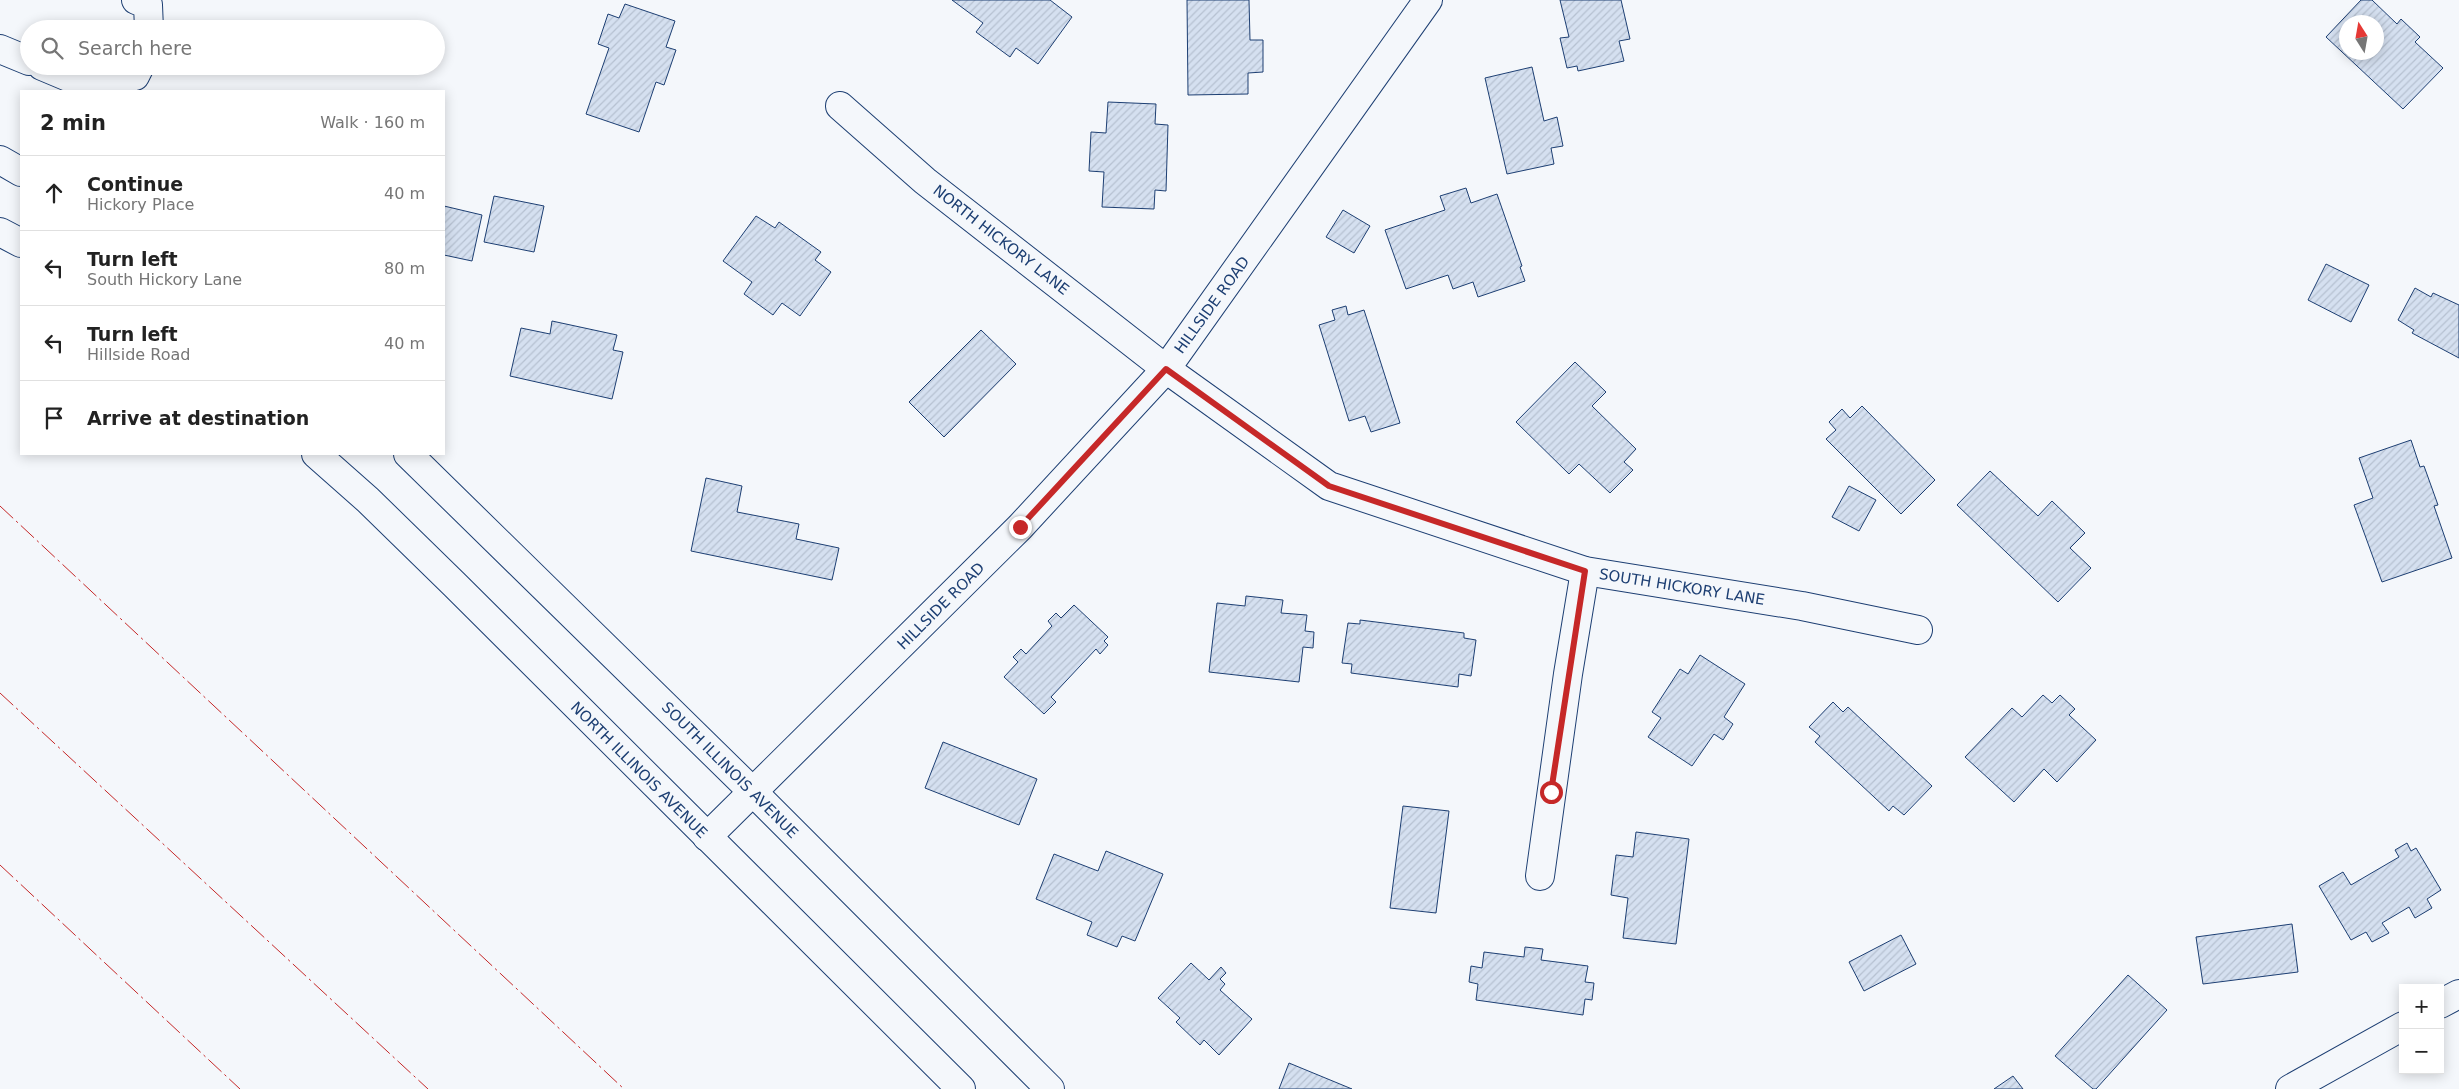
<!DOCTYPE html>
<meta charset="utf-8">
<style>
:root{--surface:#fff;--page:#f2f2f2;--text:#222;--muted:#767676;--line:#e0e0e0}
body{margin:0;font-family:"DejaVu Sans",sans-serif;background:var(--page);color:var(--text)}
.controls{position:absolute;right:15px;bottom:15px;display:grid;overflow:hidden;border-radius:0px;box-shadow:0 2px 12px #0003}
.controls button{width:45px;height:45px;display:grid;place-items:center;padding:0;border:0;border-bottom:1px solid var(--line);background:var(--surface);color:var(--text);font:25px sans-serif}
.compass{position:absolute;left:2339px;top:15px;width:45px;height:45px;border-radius:50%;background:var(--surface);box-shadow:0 2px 12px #0003;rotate:349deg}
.stop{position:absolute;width:15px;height:15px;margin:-11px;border:4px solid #c62828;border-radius:50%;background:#fff}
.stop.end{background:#c62828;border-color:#fff;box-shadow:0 1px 5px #0008}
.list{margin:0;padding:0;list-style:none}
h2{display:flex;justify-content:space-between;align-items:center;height:65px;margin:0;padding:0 20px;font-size:21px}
h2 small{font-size:16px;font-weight:400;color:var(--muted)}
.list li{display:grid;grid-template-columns:32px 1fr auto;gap:15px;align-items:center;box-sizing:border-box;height:75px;padding:0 20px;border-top:1px solid var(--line)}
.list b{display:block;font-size:19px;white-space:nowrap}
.list p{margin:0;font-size:16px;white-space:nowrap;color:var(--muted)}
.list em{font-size:16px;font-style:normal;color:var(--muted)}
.icon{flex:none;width:28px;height:28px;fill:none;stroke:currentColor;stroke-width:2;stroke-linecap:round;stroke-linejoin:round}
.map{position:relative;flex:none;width:2459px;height:1089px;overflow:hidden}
.search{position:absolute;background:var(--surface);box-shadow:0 2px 12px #0003;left:20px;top:20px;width:425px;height:55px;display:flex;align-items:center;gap:12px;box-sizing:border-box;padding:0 18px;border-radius:28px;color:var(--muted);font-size:19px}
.panel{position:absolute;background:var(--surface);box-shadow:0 2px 12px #0003;left:20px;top:90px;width:425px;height:365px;border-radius:0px}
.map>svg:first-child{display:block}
</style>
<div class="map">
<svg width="2459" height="1089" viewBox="0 0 2459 1089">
<defs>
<pattern id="building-hatch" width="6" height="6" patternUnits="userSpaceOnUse" patternTransform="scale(1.25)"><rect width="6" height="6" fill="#d5e0f0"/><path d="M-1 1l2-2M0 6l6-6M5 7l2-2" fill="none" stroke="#b6c1d1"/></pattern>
</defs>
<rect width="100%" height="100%" fill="#f4f7fb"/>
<g fill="url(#building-hatch)" stroke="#1d3f73" fill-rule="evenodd">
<path d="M 952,0 L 1050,0 L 1072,17 L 1038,64 L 1016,48 L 1010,57 L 976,32 L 983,23 Z"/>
<path d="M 1187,0 L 1249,0 L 1250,40 L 1263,40 L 1263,72 L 1248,73 L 1248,94 L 1188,95 Z"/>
<path d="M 1560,0 L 1621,0 L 1630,39 L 1619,41 L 1624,61 L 1578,71 L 1577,66 L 1567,68 L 1560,38 L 1569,37 Z"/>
<path d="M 2361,0 L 2372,0 L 2397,24 L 2401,19 L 2420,37 L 2415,42 L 2443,68 L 2403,109 L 2326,37 ZM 2346,22 L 2376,22 L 2376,52 L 2346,52 Z"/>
<path d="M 625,4 L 675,21 L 666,47 L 676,50 L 664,85 L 656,82 L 639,132 L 586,114 L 609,48 L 598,44 L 608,14 L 619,18 Z"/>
<path d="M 1532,67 L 1544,121 L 1557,117 L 1563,146 L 1551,148 L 1554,164 L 1507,174 L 1485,78 Z"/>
<path d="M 1108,102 L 1156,104 L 1155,124 L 1168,125 L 1166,191 L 1155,190 L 1154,209 L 1102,207 L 1104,172 L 1089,171 L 1091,132 L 1106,133 Z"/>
<path d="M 1466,188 L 1471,203 L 1497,194 L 1522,266 L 1520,267 L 1525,281 L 1478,297 L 1473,282 L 1453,289 L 1448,275 L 1406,289 L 1385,230 L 1445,210 L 1440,196 Z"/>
<path d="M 494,196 L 544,206 L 534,252 L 484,242 Z"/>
<path d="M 444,206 L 482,215 L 472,261 L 444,255 Z"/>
<path d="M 1343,210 L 1370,226 L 1354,253 L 1326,237 Z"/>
<path d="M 756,216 L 775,228 L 779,222 L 821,252 L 815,260 L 831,272 L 800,316 L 782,303 L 773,315 L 744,294 L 752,282 L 723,261 Z"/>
<path d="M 2326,264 L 2369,285 L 2351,322 L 2308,300 Z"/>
<path d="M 2415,288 L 2431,297 L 2433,293 L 2459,305 L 2459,358 L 2412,333 L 2414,330 L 2398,320 Z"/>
<path d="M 1346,306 L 1348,315 L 1364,310 L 1400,423 L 1371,432 L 1365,416 L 1349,421 L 1319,325 L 1335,320 L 1332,310 Z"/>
<path d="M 552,321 L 617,335 L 613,350 L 623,352 L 612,399 L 510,376 L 521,328 L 550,334 Z"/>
<path d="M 981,330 L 1016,364 L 944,437 L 909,402 Z"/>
<path d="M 1575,362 L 1606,392 L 1592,406 L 1636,449 L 1624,462 L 1633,470 L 1610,493 L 1579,464 L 1569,474 L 1516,422 Z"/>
<path d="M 1862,406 L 1935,480 L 1901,514 L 1826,439 L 1836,430 L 1829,422 L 1842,409 L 1850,418 Z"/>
<path d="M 2411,440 L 2420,467 L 2424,466 L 2438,505 L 2434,506 L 2452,558 L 2382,582 L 2354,505 L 2373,498 L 2359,458 Z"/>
<path d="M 1990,471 L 2038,516 L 2052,501 L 2085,533 L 2070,548 L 2091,568 L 2058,602 L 1957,505 Z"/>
<path d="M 706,478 L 742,486 L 737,512 L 799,524 L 796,539 L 839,548 L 832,580 L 691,551 Z"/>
<path d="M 1849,486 L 1876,500 L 1859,531 L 1832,517 Z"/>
<path d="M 1246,596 L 1283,600 L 1281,613 L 1307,615 L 1305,631 L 1314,632 L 1313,648 L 1303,647 L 1299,682 L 1209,672 L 1217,603 L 1245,606 Z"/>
<path d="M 1074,605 L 1108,637 L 1104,641 L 1108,645 L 1100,654 L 1096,649 L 1051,697 L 1056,702 L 1044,714 L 1004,677 L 1018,662 L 1013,657 L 1021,649 L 1026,654 L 1052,626 L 1048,621 L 1056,613 L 1061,618 Z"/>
<path d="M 1360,620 L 1464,633 L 1464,638 L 1476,640 L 1471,676 L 1459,674 L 1458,687 L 1351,673 L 1352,664 L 1342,663 L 1348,623 L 1360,624 Z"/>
<path d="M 1700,655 L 1745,684 L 1724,717 L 1733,724 L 1723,740 L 1714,734 L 1692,766 L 1648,737 L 1661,718 L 1652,712 L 1680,669 L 1688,674 Z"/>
<path d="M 2043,695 L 2052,703 L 2060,695 L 2075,709 L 2069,715 L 2096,740 L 2057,782 L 2044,769 L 2014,802 L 1965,757 L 2012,708 L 2022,717 Z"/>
<path d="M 1833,702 L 1843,712 L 1848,707 L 1932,786 L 1904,815 L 1893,806 L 1889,811 L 1815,742 L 1820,736 L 1809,727 Z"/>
<path d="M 943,742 L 1037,779 L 1019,825 L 925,788 Z"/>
<path d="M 1403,806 L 1449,811 L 1436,913 L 1390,908 Z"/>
<path d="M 1636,832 L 1689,839 L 1676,944 L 1623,938 L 1628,898 L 1611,895 L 1616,855 L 1633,857 Z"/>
<path d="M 2407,843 L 2411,851 L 2416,848 L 2441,890 L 2427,899 L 2432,908 L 2415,918 L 2409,907 L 2382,923 L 2389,933 L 2372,942 L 2366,932 L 2351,940 L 2319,886 L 2343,872 L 2351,885 L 2399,857 L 2395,850 Z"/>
<path d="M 1106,851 L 1163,874 L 1135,941 L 1122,936 L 1117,947 L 1087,935 L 1092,922 L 1036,899 L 1054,854 L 1098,871 Z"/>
<path d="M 2292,924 L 2298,972 L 2203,984 L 2196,937 Z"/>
<path d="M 1901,935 L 1916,964 L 1864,991 L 1849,962 Z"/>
<path d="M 1525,947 L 1543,949 L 1541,960 L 1588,966 L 1585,982 L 1594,983 L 1592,1000 L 1585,999 L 1583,1015 L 1476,1000 L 1478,984 L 1469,982 L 1471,966 L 1482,968 L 1484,952 L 1524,957 Z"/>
<path d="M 1191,963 L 1209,980 L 1221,967 L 1226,973 L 1220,979 L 1225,984 L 1220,990 L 1252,1019 L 1219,1055 L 1204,1040 L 1200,1045 L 1176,1022 L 1180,1018 L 1158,998 Z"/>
<path d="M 2128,975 L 2167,1010 L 2096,1089 L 2093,1089 L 2055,1056 Z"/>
<path d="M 1289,1063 L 1352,1089 L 1279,1089 Z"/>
<path d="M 2013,1076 L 2023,1089 L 1994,1089 Z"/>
</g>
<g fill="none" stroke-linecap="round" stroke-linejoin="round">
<g stroke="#1d3f73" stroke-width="30">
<g id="minor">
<path d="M 136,0 L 148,5 L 149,29"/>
<path d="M 0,49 L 29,61"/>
<path d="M 42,66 L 92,87 L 135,76 L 140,66"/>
<path d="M 840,106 L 925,181 L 1166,369 L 1329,486 L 1585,571 L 1802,606 L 1918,630"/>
<path d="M 707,837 L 1020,527 L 1166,369 L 1428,0"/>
<path d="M 1540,876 L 1568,674 L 1585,571"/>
<path d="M 2440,1004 L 2459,994"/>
<path d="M 2290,1089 L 2403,1026"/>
</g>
</g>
<g stroke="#1d3f73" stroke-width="30">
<g id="highway">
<path d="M 0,160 L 21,172"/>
<path d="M 0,232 L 21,243"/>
<path d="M 316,454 L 368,500 L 455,585 L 961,1089"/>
<path d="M 408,454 L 753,792 L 1050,1089"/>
</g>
</g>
<use href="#minor" stroke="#f4f7fb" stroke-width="28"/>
<use href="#highway" stroke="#f4f7fb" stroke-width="28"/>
<g stroke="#c62828" stroke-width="1" stroke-dasharray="18 4 2.5 4" stroke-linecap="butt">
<path d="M 0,506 L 624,1089"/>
<path d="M 0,693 L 428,1089"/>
<path d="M 0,865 L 240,1089"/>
</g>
</g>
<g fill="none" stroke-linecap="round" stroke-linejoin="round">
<path stroke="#c62828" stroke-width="6" d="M 1020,527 L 1166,369 L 1329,486 L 1585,571 L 1551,792"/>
</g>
<g text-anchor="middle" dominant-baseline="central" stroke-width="4" stroke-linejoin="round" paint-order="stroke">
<g font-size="15" fill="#1d3f73" stroke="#f4f7fb">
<text transform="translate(1001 240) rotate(38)">NORTH HICKORY LANE</text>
<text transform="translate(1212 305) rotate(-54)">HILLSIDE ROAD</text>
<text transform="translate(1682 587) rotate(9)">SOUTH HICKORY LANE</text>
<text transform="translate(941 606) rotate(-45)">HILLSIDE ROAD</text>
<text transform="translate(639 770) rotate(45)">NORTH ILLINOIS AVENUE</text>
<text transform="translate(730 770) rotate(45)">SOUTH ILLINOIS AVENUE</text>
</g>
</g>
</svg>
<div class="controls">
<button>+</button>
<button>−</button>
</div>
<svg class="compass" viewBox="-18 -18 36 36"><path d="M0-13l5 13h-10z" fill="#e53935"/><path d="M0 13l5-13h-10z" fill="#767676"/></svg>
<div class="stop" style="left:1551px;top:792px"></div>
<div class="stop end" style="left:1020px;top:527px"></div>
<div class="search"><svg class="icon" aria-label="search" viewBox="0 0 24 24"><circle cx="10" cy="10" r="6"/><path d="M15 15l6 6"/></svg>Search here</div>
<section class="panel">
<h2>2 min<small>Walk · 160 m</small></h2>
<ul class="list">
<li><svg class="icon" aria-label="ahead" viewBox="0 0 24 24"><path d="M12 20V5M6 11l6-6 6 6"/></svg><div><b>Continue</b><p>Hickory Place</p></div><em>40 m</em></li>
<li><svg class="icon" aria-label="left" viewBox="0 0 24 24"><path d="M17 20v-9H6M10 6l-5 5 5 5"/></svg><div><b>Turn left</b><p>South Hickory Lane</p></div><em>80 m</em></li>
<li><svg class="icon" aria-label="left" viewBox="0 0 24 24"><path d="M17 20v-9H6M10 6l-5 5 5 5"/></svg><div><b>Turn left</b><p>Hillside Road</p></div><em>40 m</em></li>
<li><svg class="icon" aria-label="arrive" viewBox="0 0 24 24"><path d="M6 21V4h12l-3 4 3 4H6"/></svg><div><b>Arrive at destination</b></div></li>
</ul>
</section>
</div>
